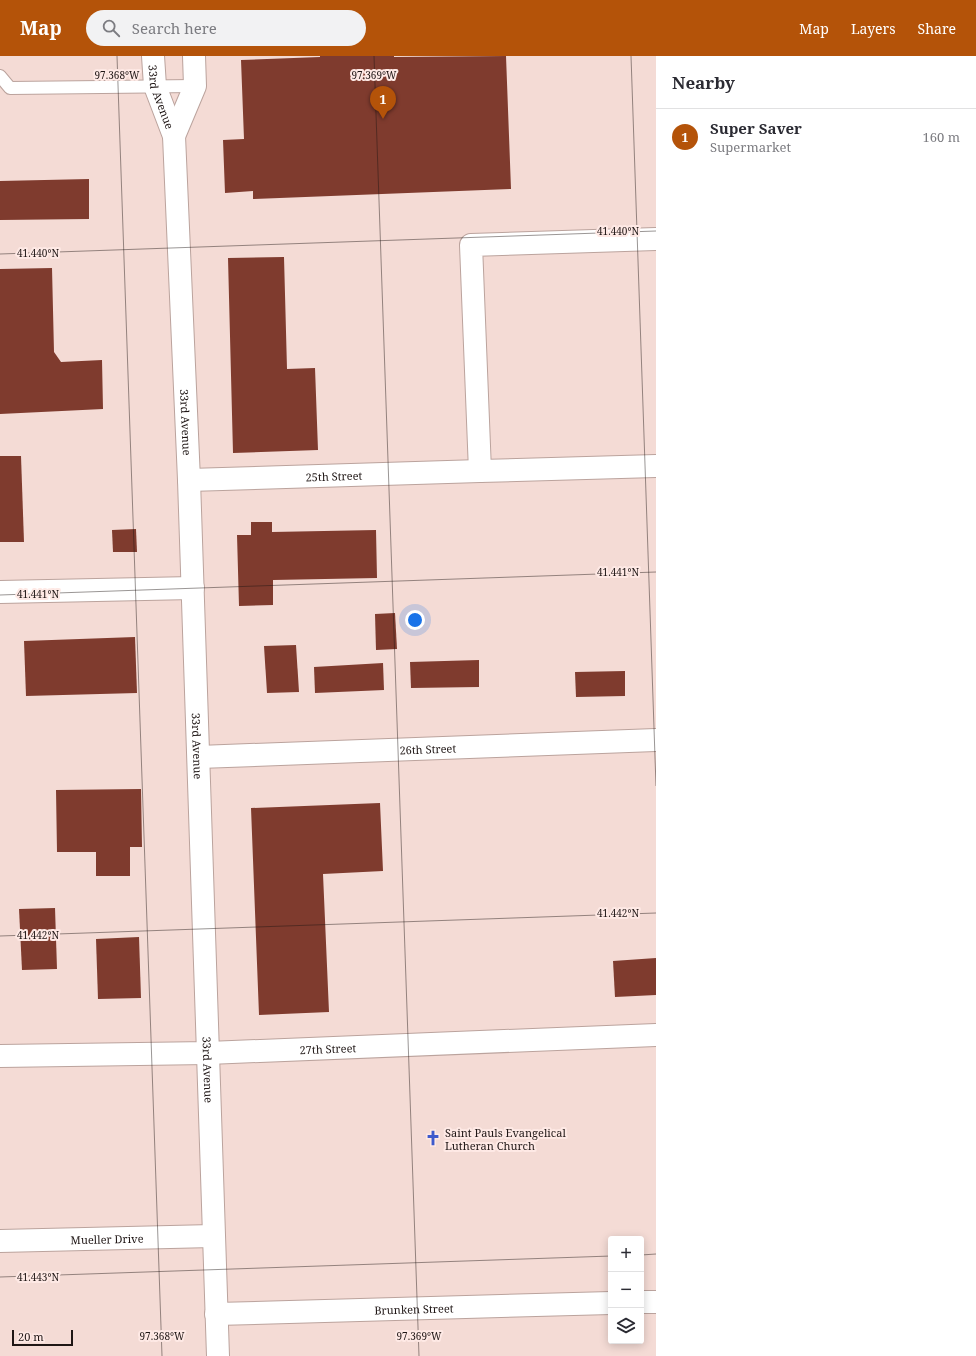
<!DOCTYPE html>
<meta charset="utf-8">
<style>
:root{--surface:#fff;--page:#f2f2f3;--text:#2b2b33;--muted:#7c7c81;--line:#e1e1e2;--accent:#b45309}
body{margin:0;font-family:"Noto Serif",serif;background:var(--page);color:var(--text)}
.controls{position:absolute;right:12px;bottom:12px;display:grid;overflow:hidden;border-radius:4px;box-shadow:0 2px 10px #0003}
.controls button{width:36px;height:36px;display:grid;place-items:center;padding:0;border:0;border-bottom:1px solid var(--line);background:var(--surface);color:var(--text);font:20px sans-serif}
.scale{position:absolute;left:12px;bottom:10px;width:61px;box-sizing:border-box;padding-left:4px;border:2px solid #1f1615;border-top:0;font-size:11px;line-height:14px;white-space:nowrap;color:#1f1615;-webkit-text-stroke:3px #fee9e5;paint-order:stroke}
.you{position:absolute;left:415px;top:564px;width:14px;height:14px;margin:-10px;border:3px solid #fff;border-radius:50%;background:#1a73e8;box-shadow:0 0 0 6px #1a73e833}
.badge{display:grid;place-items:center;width:26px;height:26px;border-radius:50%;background:var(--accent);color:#fff;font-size:13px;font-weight:700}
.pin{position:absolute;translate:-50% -33px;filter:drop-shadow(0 1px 2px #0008)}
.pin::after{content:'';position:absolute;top:21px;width:14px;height:12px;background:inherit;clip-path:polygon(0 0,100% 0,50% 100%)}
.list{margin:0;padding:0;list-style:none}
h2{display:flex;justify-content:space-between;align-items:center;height:52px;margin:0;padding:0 16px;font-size:17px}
h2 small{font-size:13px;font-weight:400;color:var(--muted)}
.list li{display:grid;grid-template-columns:26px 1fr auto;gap:12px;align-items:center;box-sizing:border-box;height:56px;padding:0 16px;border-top:1px solid var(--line)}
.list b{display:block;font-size:15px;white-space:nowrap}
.list p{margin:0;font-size:13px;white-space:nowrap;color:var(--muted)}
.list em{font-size:13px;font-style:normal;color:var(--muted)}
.icon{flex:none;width:22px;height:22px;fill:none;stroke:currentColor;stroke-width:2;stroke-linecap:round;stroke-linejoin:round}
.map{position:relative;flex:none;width:656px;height:1300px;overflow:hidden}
header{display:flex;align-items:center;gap:24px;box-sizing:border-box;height:56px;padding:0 20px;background:var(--accent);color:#fff}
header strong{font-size:19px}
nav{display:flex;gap:22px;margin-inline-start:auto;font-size:14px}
.search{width:280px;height:36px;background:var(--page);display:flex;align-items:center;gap:10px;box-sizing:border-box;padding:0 14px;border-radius:22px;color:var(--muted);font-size:15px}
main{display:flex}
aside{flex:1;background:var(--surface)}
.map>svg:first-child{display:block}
</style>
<header>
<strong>Map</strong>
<div class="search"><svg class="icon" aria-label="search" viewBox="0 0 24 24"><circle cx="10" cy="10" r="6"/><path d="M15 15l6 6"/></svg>Search here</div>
<nav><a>Map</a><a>Layers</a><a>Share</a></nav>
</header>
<main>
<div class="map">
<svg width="656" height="1300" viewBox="0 0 656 1300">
<rect width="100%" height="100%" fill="#f4dbd5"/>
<g fill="#7f3b2e">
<path d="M 320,0 L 394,0 L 394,1 L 506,0 L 511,133 L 253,143 L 253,135 L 225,137 L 223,84 L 244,83 L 241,4 L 320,1 Z"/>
<path d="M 89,123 L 89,163 L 0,164 L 0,125 Z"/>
<path d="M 284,201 L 287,313 L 315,312 L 318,394 L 233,397 L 228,202 Z"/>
<path d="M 52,212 L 54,296 L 61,306 L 102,304 L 103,353 L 0,358 L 0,213 Z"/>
<path d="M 0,400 L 21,400 L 24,486 L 0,486 Z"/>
<path d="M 251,466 L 272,466 L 272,476 L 376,474 L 377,522 L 273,524 L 273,549 L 239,550 L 237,479 L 251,479 Z"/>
<path d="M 136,473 L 137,496 L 113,496 L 112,474 Z"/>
<path d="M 395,557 L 397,593 L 376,594 L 375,558 Z"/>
<path d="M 135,581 L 137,637 L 26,640 L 24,585 Z"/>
<path d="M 296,589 L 299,636 L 267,637 L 264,590 Z"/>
<path d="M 479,604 L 479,631 L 411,632 L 410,606 Z"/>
<path d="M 383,607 L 384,634 L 315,637 L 314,611 Z"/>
<path d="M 625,615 L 625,640 L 576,641 L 575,616 Z"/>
<path d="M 141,733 L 142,791 L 130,791 L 130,820 L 96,820 L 96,796 L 57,796 L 56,734 Z"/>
<path d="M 380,747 L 383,815 L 323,818 L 329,956 L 259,959 L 251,752 Z"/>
<path d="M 55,852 L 57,913 L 22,914 L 19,853 Z"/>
<path d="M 139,881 L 141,942 L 98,943 L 96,883 Z"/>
<path d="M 656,902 L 656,939 L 615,941 L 613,905 Z"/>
</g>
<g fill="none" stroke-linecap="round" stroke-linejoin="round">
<g stroke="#bba39d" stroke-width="14">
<path id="lane" d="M 0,20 L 10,32 L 195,30"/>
</g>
<g stroke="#bba39d" stroke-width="24">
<g id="street">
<path d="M 656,183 L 471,189 L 480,415 L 656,410"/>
<path id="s1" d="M 189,424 L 480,415"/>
<path d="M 0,536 L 193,532"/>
<path id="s2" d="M 199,701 L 656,684"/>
<path id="s3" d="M 0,1185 L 213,1180"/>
<path d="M 641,1246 L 656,1246"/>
<path id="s4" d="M 216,1258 L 611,1247"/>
</g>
</g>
<g stroke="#bba39d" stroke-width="24">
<g id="secondary">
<path id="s5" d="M 153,0 L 155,30 L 174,80 L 189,424 L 218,1300"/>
<path d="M 174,80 L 195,30 L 194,0"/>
<path id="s6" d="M 0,1000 L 208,997 L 656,979"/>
</g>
</g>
<use href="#lane" stroke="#fff" stroke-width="12"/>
<use href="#street" stroke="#fff" stroke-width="22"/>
<use href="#secondary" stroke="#fff" stroke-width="22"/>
</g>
<path fill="none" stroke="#1f1615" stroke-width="1" stroke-opacity="0.45" d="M 117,0 L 162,1300M 374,0 L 419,1300M 631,0 L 656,730M 0,198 L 656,175M 0,539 L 656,516M 0,880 L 656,857M 641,1199 L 656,1198M 0,1221 L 611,1200"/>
<defs>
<g id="church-bare" transform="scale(1.2)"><path d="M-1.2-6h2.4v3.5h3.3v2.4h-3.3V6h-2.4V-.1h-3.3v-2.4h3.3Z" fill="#3e5acc" stroke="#fee9e5" stroke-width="2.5" paint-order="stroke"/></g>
</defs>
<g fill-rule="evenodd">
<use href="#church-bare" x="433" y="1082"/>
</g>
<g text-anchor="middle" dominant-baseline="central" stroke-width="4" stroke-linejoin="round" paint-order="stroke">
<g font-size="11" fill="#1f1615" stroke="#fee9e5">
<text stroke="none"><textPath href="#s5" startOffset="42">33rd Avenue</textPath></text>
<text stroke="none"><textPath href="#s5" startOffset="370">33rd Avenue</textPath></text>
<text stroke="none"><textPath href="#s1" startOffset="145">25th Street</textPath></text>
<text stroke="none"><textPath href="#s5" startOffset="694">33rd Avenue</textPath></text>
<text stroke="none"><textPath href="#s2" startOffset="229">26th Street</textPath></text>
<text stroke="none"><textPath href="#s6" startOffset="328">27th Street</textPath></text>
<text stroke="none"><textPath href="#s5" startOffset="1018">33rd Avenue</textPath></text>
<text stroke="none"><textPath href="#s3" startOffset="107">Mueller Drive</textPath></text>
<text stroke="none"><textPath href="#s4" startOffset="198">Brunken Street</textPath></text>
</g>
<g font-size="11" fill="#1f1615" stroke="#fee9e5" text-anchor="start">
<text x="445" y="1076">Saint Pauls Evangelical<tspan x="445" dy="13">Lutheran Church</tspan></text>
</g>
</g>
<g font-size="10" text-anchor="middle" fill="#1f1615" stroke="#fee9e5" stroke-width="4" stroke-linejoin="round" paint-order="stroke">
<text x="117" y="23">97.368°W</text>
<text x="374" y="23">97.369°W</text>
<text x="618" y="179">41.440°N</text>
<text x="38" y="201">41.440°N</text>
<text x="618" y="520">41.441°N</text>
<text x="38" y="542">41.441°N</text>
<text x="618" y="861">41.442°N</text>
<text x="38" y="883">41.442°N</text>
<text x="38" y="1225">41.443°N</text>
<text x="162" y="1284">97.368°W</text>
<text x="419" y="1284">97.369°W</text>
</g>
</svg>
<div class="controls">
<button>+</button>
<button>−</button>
<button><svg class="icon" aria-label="layers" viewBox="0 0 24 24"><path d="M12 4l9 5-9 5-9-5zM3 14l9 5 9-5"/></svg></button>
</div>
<div class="scale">20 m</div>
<div class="you"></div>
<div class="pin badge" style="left:383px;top:63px">1</div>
</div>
<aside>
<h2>Nearby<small></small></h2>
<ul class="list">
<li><span class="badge">1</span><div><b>Super Saver</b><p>Supermarket</p></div><em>160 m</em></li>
</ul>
</aside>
</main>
